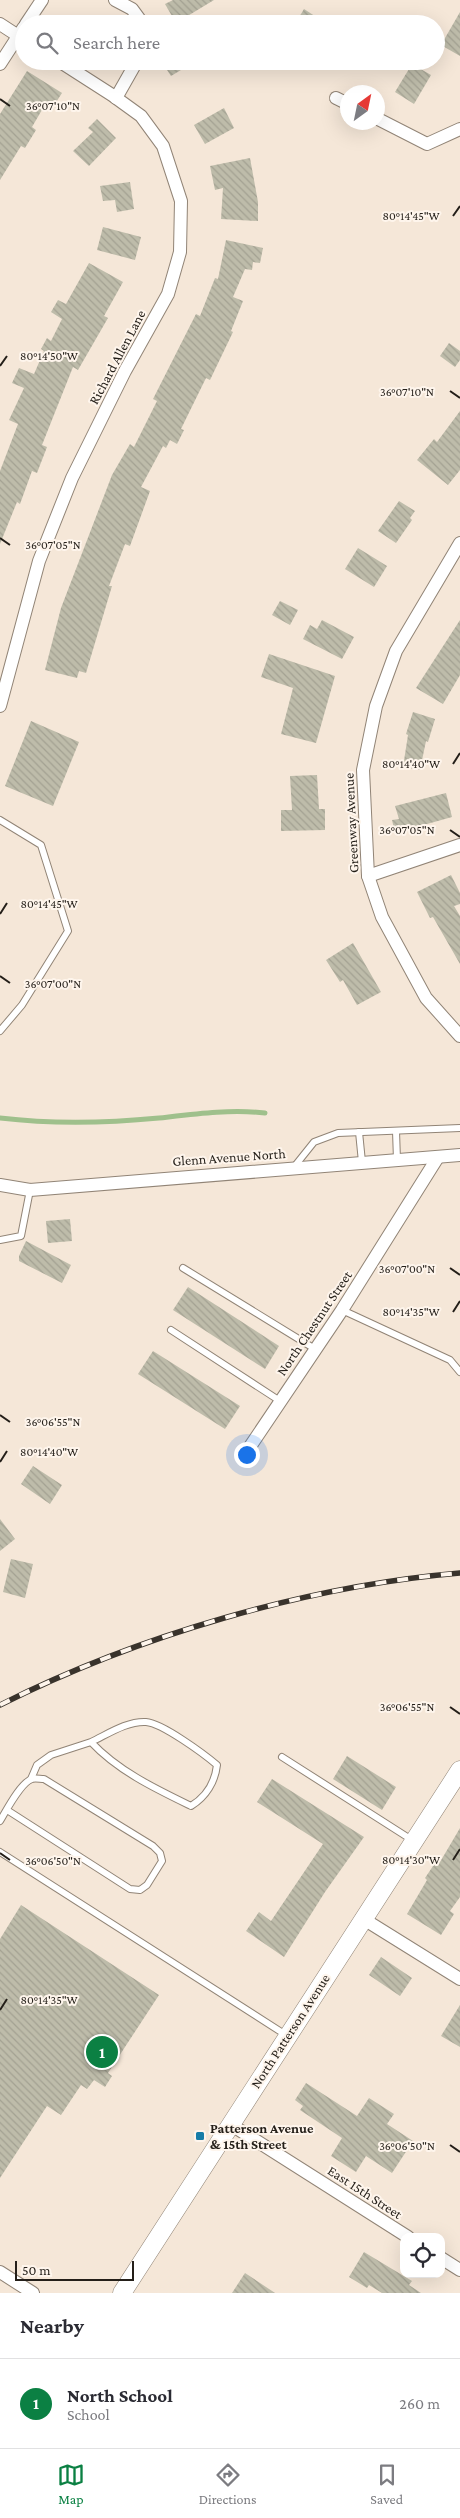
<!DOCTYPE html>
<meta charset="utf-8">
<style>
:root{--surface:#fff;--page:#f7f7f7;--text:#2b2b33;--muted:#7c7c81;--line:#e1e1e2;--accent:#0b8043}
body{margin:0;font-family:"Crimson Pro",serif;background:var(--page);color:var(--text)}
.controls{position:absolute;right:15px;bottom:15px;display:grid;overflow:hidden;border-radius:10px;box-shadow:0 5px 20px #0002}
.controls button{width:45px;height:45px;display:grid;place-items:center;padding:0;border:0;border-bottom:1px solid var(--line);background:var(--surface);color:var(--text);font:25px sans-serif}
.compass{position:absolute;left:340px;top:85px;width:45px;height:45px;border-radius:50%;background:var(--surface);box-shadow:0 5px 20px #0002;rotate:33deg}
.scale{position:absolute;left:15px;bottom:12px;width:119px;box-sizing:border-box;padding-left:5px;border:2px solid #241f19;border-top:0;font-size:14px;line-height:18px;white-space:nowrap;color:#241f19;-webkit-text-stroke:4px #fef5ec;paint-order:stroke}
.you{position:absolute;left:246px;top:1454px;width:18px;height:18px;margin:-12px;border:4px solid #fff;border-radius:50%;background:#1a73e8;box-shadow:0 0 0 8px #1a73e833}
.badge{display:grid;place-items:center;width:32px;height:32px;border-radius:50%;background:var(--accent);color:#fff;font-size:16px;font-weight:700}
.pin{position:absolute;translate:-50% -50%;border:2px solid #fff;box-shadow:0 1px 5px #0006}
.list{margin:0;padding:0;list-style:none}
h2{display:flex;justify-content:space-between;align-items:center;height:65px;margin:0;padding:0 20px;font-size:21px}
h2 small{font-size:16px;font-weight:400;color:var(--muted)}
.list li{display:grid;grid-template-columns:32px 1fr auto;gap:15px;align-items:center;box-sizing:border-box;height:90px;padding:0 20px;border-top:1px solid var(--line)}
.list b{display:block;font-size:19px;white-space:nowrap}
.list p{margin:0;font-size:16px;white-space:nowrap;color:var(--muted)}
.list em{font-size:16px;font-style:normal;color:var(--muted)}
.icon{flex:none;width:28px;height:28px;fill:none;stroke:currentColor;stroke-width:2;stroke-linecap:round;stroke-linejoin:round}
.map{position:relative;flex:none;width:460px;height:2293px;overflow:hidden}
.search{position:absolute;background:var(--surface);box-shadow:0 5px 20px #0002;left:15px;right:15px;top:15px;height:55px;display:flex;align-items:center;gap:12px;box-sizing:border-box;padding:0 18px;border-radius:28px;color:var(--muted);font-size:19px}
.sheet{height:155px;background:var(--surface)}
nav{display:flex;justify-content:space-around;align-items:center;box-sizing:border-box;height:70px;border-top:1px solid var(--line);background:var(--surface);font-size:14px;color:var(--muted)}
nav a{display:grid;justify-items:center;gap:2px}
nav .on{color:var(--accent)}
.map>svg:first-child{display:block}
</style>
<div class="map">
<svg width="460" height="2293" viewBox="0 0 460 2293">
<defs>
<pattern id="building-back-hatch" width="6" height="6" patternUnits="userSpaceOnUse" patternTransform="scale(1.25)"><rect width="6" height="6" fill="#bebcaa"/><path d="M-1 5l2 2M0 0l6 6M5-1l2 2" fill="none" stroke="#a3a192"/></pattern>
</defs>
<rect width="100%" height="100%" fill="#f5e7d8"/>
<g fill="none" stroke-linecap="round" stroke-linejoin="round">
<path stroke="#9fc08c" stroke-width="5" d="M 0,1118 C 51,1124 107,1123 159,1118 C 194,1114 230,1109 265,1113"/>
</g>
<g fill="url(#building-back-hatch)">
<path d="M 173,0 L 214,0 L 176,23 L 165,4 Z"/>
<path d="M 304,9 L 327,24 L 295,24 Z"/>
<path d="M 460,12 L 460,56 L 441,45 Z"/>
<path d="M 161,61 L 196,61 L 171,76 Z"/>
<path d="M 412,64 L 431,75 L 414,104 L 395,92 Z"/>
<path d="M 27,71 L 62,93 L 53,107 L 46,103 L 32,127 L 36,130 L 25,148 L 21,146 L 0,180 L 0,114 Z"/>
<path d="M 224,108 L 234,128 L 205,144 L 194,125 Z"/>
<path d="M 97,119 L 116,138 L 89,166 L 73,151 L 93,132 L 88,128 Z"/>
<path d="M 250,158 L 258,202 L 258,221 L 221,219 L 223,188 L 215,190 L 210,166 Z"/>
<path d="M 130,182 L 134,209 L 117,212 L 115,200 L 103,201 L 100,186 Z"/>
<path d="M 103,227 L 141,237 L 135,260 L 97,250 Z"/>
<path d="M 226,240 L 263,248 L 260,263 L 253,262 L 252,270 L 245,269 L 233,297 L 243,301 L 231,331 L 233,332 L 210,380 L 206,378 L 181,429 L 184,430 L 177,444 L 170,440 L 166,448 L 163,446 L 141,487 L 150,491 L 130,546 L 125,544 L 109,586 L 112,586 L 86,673 L 79,671 L 77,678 L 45,670 L 61,608 L 112,475 L 130,444 L 134,447 L 157,401 L 153,399 L 196,314 L 200,316 L 215,278 L 218,279 Z"/>
<path d="M 89,263 L 123,282 L 104,316 L 108,318 L 78,370 L 73,367 L 42,445 L 47,447 L 37,473 L 32,471 L 20,504 L 17,502 L 0,544 L 0,471 L 18,424 L 9,420 L 24,388 L 12,383 L 19,368 L 34,374 L 44,351 L 41,349 L 47,338 L 51,341 L 62,319 L 51,312 L 58,300 L 66,304 Z"/>
<path d="M 449,343 L 460,351 L 460,360 L 455,367 L 440,356 Z"/>
<path d="M 460,411 L 460,470 L 448,485 L 417,460 L 434,439 L 437,442 Z"/>
<path d="M 399,501 L 415,511 L 410,518 L 412,520 L 396,543 L 378,531 Z"/>
<path d="M 358,548 L 387,566 L 374,587 L 345,569 Z"/>
<path d="M 280,601 L 298,610 L 290,625 L 272,615 Z"/>
<path d="M 322,620 L 354,637 L 342,659 L 303,639 L 310,625 L 317,629 Z"/>
<path d="M 460,620 L 460,675 L 443,704 L 416,688 Z"/>
<path d="M 269,654 L 335,676 L 316,743 L 281,734 L 293,688 L 261,677 Z"/>
<path d="M 413,712 L 435,719 L 428,742 L 426,741 L 420,770 L 403,767 L 408,735 L 406,734 Z"/>
<path d="M 31,721 L 79,742 L 53,806 L 5,786 Z"/>
<path d="M 317,775 L 319,809 L 325,809 L 325,830 L 281,831 L 281,810 L 292,810 L 290,776 Z"/>
<path d="M 446,793 L 452,817 L 395,833 L 392,820 L 399,819 L 395,806 Z"/>
<path d="M 451,875 L 460,893 L 460,904 L 454,906 L 460,916 L 460,964 L 433,917 L 430,918 L 417,892 Z"/>
<path d="M 353,943 L 381,992 L 357,1005 L 343,980 L 340,982 L 326,960 Z"/>
<path d="M 70,1219 L 72,1241 L 48,1243 L 46,1221 Z"/>
<path d="M 26,1241 L 71,1265 L 62,1283 L 19,1261 L 19,1256 Z"/>
<path d="M 188,1287 L 279,1346 L 265,1369 L 173,1310 Z"/>
<path d="M 153,1351 L 240,1406 L 225,1429 L 138,1374 Z"/>
<path d="M 33,1466 L 62,1485 L 50,1504 L 21,1484 Z"/>
<path d="M 0,1519 L 15,1539 L 0,1551 Z"/>
<path d="M 11,1559 L 33,1564 L 25,1598 L 3,1592 Z"/>
<path d="M 347,1756 L 396,1787 L 382,1810 L 333,1779 Z"/>
<path d="M 272,1779 L 364,1837 L 325,1892 L 284,1957 L 246,1931 L 259,1912 L 271,1921 L 323,1844 L 257,1802 Z"/>
<path d="M 460,1828 L 460,1897 L 450,1911 L 454,1914 L 441,1935 L 407,1914 L 427,1880 L 425,1878 L 437,1860 L 440,1862 Z"/>
<path d="M 21,1905 L 159,1995 L 108,2073 L 112,2076 L 105,2087 L 94,2080 L 87,2089 L 81,2085 L 61,2115 L 47,2106 L 0,2178 L 0,1939 Z"/>
<path d="M 381,1957 L 412,1978 L 400,1996 L 369,1975 Z"/>
<path d="M 460,2005 L 460,2047 L 441,2036 Z"/>
<path d="M 306,2083 L 357,2116 L 369,2098 L 394,2114 L 387,2124 L 413,2141 L 392,2173 L 366,2156 L 356,2172 L 331,2156 L 342,2138 L 300,2110 L 303,2106 L 295,2100 Z"/>
<path d="M 364,2252 L 412,2281 L 409,2285 L 421,2293 L 382,2293 L 369,2285 L 367,2288 L 349,2277 Z"/>
<path d="M 245,2273 L 275,2293 L 232,2293 Z"/>
</g>
<g fill="none" stroke-linecap="round" stroke-linejoin="round">
<g stroke="#918476" stroke-width="8">
<g id="service">
<path d="M 0,820 L 41,845 L 68,931 L 22,1005 L 0,1031"/>
<path d="M 396,1131 L 397,1160"/>
<path d="M 359,1132 L 362,1162"/>
<path d="M 294,1167 L 314,1142 L 338,1133 L 460,1128"/>
<path d="M 0,1240 L 21,1236 L 30,1190"/>
<path d="M 183,1268 L 315,1349"/>
<path d="M 342,1310 L 450,1360 L 460,1372"/>
<path d="M 171,1330 L 280,1401"/>
<path d="M 282,1757 L 412,1840"/>
<path d="M 31,1779 L 37,1765 L 51,1755 L 91,1742 C 118,1771 156,1789 191,1806 C 206,1797 215,1782 217,1765 C 204,1754 162,1723 146,1722 C 127,1721 108,1734 91,1742"/>
<path d="M 0,1821 C 6,1811 21,1782 32,1779 C 35,1778 40,1779 44,1779 L 153,1846 L 160,1853 L 162,1861 L 147,1885 L 140,1890 L 130,1889 L 7,1810"/>
<path d="M 0,1852 L 286,2035"/>
</g>
</g>
<g stroke="#918476" stroke-width="14">
<g id="minor">
<path d="M 115,0 L 132,9 L 143,24"/>
<path d="M 0,24 L 23,39"/>
<path d="M 26,24 L 42,0"/>
<path d="M 0,64 L 24,27"/>
<path d="M 116,98 L 137,61"/>
<path d="M 336,98 L 348,104"/>
<path d="M 378,119 L 427,144 L 460,129"/>
<path d="M 460,543 L 396,651 L 376,706 L 363,770 L 368,876 L 382,917 L 426,998 L 460,1036"/>
<path d="M 0,706 L 39,561 L 72,478 L 125,371 L 168,294 L 180,252 L 181,201 L 163,146 L 141,116 L 112,95 L 59,61"/>
<path d="M 368,876 L 460,845"/>
<path d="M 0,1185 L 30,1190 L 460,1155"/>
<path d="M 245,1454 L 342,1310 L 438,1157"/>
<path d="M 362,1918 L 460,1979"/>
<path d="M 230,2124 L 408,2237"/>
<path d="M 441,2258 L 460,2270"/>
<path d="M 0,2272 L 33,2293"/>
</g>
</g>
<g stroke="#918476" stroke-width="19">
<path id="secondary" d="M 122,2293 L 460,1770"/>
</g>
<use href="#service" stroke="#fff" stroke-width="6"/>
<use href="#minor" stroke="#fff" stroke-width="12"/>
<use href="#secondary" stroke="#fff" stroke-width="18"/>
<g stroke="#39332c" stroke-width="5.5">
<path id="rail" d="M 0,1705 C 137,1636 307,1586 460,1573"/>
</g>
<use href="#rail" stroke="#fef5ec" stroke-width="4" stroke-dasharray="11" stroke-linecap="butt"/>
</g>
<path fill="none" stroke="#241f19" stroke-width="2" d="M 0,99 L 10,106M 453,216 L 460,206M 0,366 L 7,356M 450,391 L 460,398M 0,538 L 10,545M 453,764 L 460,753M 450,830 L 460,837M 0,914 L 7,903M 0,976 L 10,983M 450,1268 L 460,1275M 453,1312 L 460,1301M 0,1415 L 10,1422M 0,1462 L 7,1451M 450,1707 L 460,1714M 0,1853 L 10,1860M 453,1860 L 460,1849M 0,2010 L 7,1999M 450,2145 L 460,2152"/>
<rect fill="#177da8" stroke="#fef5ec" stroke-width="2" x="195" y="2131" width="10" height="10" rx="2.5"/>
<g text-anchor="middle" dominant-baseline="central" stroke-width="4" stroke-linejoin="round" paint-order="stroke">
<g font-size="14" fill="#241f19" stroke="#fef5ec">
<text transform="translate(117 357) rotate(-62)">Richard Allen Lane</text>
<text transform="translate(351 823) rotate(-93)">Greenway Avenue</text>
<text transform="translate(229 1157) rotate(-4)">Glenn Avenue North</text>
<text transform="translate(314 1323) rotate(-56)">North Chestnut Street</text>
<text transform="translate(290 2031) rotate(-57)">North Patterson Avenue</text>
<text transform="translate(365 2192) rotate(33)">East 15th Street</text>
</g>
<g font-size="14" font-weight="bold" fill="#241f19" stroke="#fef5ec" text-anchor="start">
<text x="210" y="2128">Patterson Avenue<tspan x="210" dy="16">&amp; 15th Street</tspan></text>
</g>
</g>
<g font-size="12" text-anchor="middle" fill="#241f19" stroke="#fef5ec" stroke-width="4" stroke-linejoin="round" paint-order="stroke">
<text x="53" y="110">36°07'10"N</text>
<text x="411" y="220">80°14'45"W</text>
<text x="49" y="360">80°14'50"W</text>
<text x="407" y="396">36°07'10"N</text>
<text x="53" y="549">36°07'05"N</text>
<text x="411" y="768">80°14'40"W</text>
<text x="407" y="834">36°07'05"N</text>
<text x="49" y="908">80°14'45"W</text>
<text x="53" y="988">36°07'00"N</text>
<text x="407" y="1273">36°07'00"N</text>
<text x="411" y="1316">80°14'35"W</text>
<text x="53" y="1426">36°06'55"N</text>
<text x="49" y="1456">80°14'40"W</text>
<text x="407" y="1711">36°06'55"N</text>
<text x="411" y="1864">80°14'30"W</text>
<text x="53" y="1865">36°06'50"N</text>
<text x="49" y="2004">80°14'35"W</text>
<text x="407" y="2150">36°06'50"N</text>
</g>
</svg>
<div class="controls">
<button><svg class="icon" aria-label="locate" viewBox="0 0 24 24"><circle cx="12" cy="12" r="6"/><path d="M12 2v4M12 18v4M2 12h4M18 12h4"/></svg></button>
</div>
<svg class="compass" viewBox="-18 -18 36 36"><path d="M0-13l5 13h-10z" fill="#e53935"/><path d="M0 13l5-13h-10z" fill="#7c7c81"/></svg>
<div class="scale">50 m</div>
<div class="you"></div>
<div class="pin badge" style="left:102px;top:2052px">1</div>
<div class="search"><svg class="icon" aria-label="search" viewBox="0 0 24 24"><circle cx="10" cy="10" r="6"/><path d="M15 15l6 6"/></svg>Search here</div>
</div>
<section class="sheet">
<h2>Nearby<small></small></h2>
<ul class="list">
<li><span class="badge">1</span><div><b>North School</b><p>School</p></div><em>260 m</em></li>
</ul>
</section>
<nav>
<a class="on"><svg class="icon" aria-label="map" viewBox="0 0 24 24"><path d="M3 6l6-2 6 2 6-2v14l-6 2-6-2-6 2zM9 4v14M15 6v14"/></svg>Map</a>
<a><svg class="icon" aria-label="directions" viewBox="0 0 24 24"><path d="M12 3l9 9-9 9-9-9zM9 14v-3h6M13 9l2 2-2 2"/></svg>Directions</a>
<a><svg class="icon" aria-label="saved" viewBox="0 0 24 24"><path d="M7 4h10v16l-5-4-5 4z"/></svg>Saved</a>
</nav>
